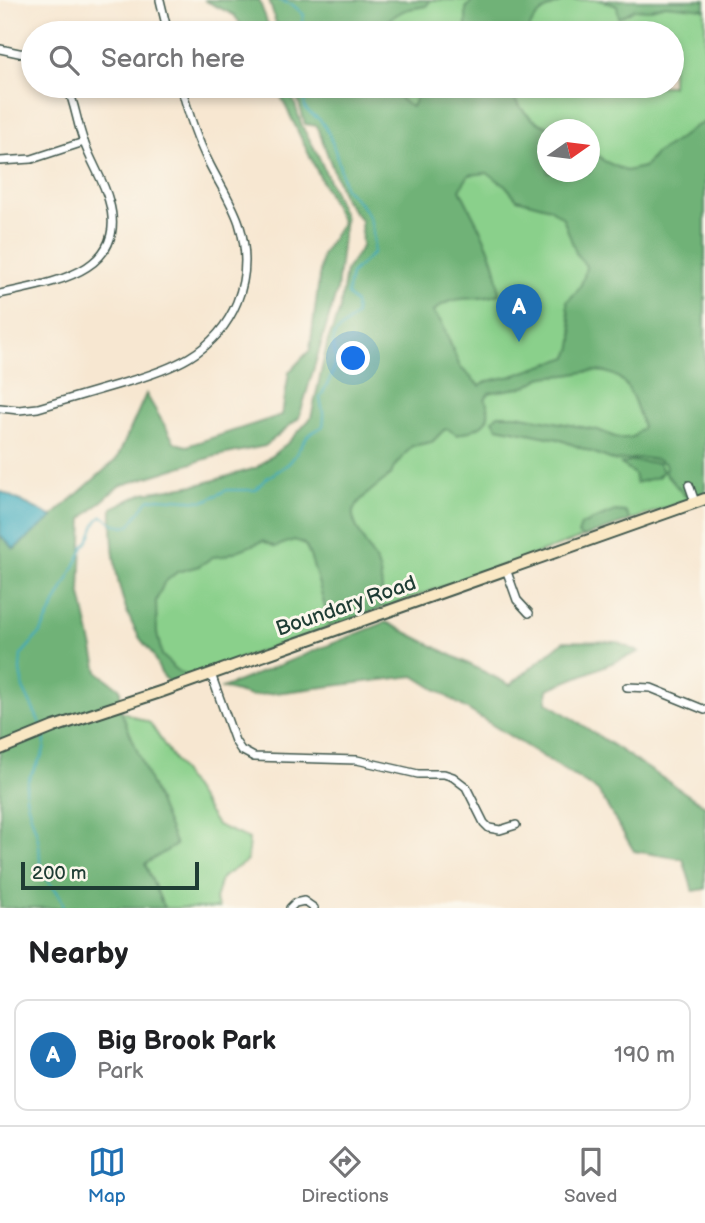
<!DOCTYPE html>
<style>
:root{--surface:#fff;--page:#f6f6f6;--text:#202124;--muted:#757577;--line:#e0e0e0;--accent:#1f6fb2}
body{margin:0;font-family:"Balsamiq Sans",sans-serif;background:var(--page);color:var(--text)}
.compass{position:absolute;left:537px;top:119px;width:63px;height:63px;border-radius:50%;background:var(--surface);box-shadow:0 4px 10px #0003;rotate:76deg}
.scale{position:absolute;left:21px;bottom:18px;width:178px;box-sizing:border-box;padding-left:7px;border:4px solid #1f3d34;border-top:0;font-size:19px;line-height:24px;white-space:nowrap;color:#1f3d34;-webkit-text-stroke:5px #fbf7ec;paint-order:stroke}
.you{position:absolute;left:354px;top:359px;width:24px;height:24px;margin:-18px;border:5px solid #fff;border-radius:50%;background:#1a73e8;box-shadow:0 0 0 10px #1a73e833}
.badge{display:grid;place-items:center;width:46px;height:46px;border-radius:50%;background:var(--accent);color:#fff;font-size:23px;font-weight:700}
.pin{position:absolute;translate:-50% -58px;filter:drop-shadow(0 2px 4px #0008)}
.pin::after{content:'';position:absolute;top:37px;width:24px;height:21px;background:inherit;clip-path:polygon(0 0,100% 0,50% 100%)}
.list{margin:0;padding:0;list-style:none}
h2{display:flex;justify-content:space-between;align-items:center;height:91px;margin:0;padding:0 28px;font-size:30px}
h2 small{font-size:23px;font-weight:400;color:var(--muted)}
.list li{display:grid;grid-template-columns:46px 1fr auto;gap:21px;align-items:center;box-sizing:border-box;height:112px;margin:0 14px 14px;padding:0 14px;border:2px solid var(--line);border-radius:14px}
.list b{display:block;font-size:26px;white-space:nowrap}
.list p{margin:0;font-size:23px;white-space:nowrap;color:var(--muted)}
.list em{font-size:23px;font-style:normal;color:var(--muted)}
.icon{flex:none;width:38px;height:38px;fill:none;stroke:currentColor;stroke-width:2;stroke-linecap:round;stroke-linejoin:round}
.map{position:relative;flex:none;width:705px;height:908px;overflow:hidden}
.search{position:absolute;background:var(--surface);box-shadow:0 4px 10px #0003;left:21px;right:21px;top:21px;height:77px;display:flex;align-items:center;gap:18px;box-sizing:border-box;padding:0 24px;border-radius:38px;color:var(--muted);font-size:26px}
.sheet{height:217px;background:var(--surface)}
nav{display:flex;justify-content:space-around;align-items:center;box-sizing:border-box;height:98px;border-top:2px solid var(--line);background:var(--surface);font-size:19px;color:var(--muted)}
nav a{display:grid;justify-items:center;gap:4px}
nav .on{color:var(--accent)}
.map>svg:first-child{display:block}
</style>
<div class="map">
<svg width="705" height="908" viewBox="0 0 705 908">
<rect width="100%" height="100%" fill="#fbf7ec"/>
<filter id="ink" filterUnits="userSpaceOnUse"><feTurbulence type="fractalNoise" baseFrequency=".0143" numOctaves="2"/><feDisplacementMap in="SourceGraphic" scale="14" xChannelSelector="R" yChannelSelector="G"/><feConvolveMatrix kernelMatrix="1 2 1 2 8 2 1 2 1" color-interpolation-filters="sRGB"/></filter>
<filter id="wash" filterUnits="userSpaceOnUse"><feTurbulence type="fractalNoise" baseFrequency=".00686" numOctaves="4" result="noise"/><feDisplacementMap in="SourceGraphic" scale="28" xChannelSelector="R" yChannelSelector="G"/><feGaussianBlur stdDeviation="1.57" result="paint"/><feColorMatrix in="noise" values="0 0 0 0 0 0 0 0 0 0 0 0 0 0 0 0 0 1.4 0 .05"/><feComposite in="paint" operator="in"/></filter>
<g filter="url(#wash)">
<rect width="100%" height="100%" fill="#f7e7d1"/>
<g fill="#8ad08b" stroke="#548660" stroke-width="2" fill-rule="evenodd">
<path d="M 279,0 L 705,0 L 705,494 L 171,683 L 167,681 L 130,524 L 205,501 L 309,435 L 374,235 L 307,86 L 672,86 L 672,33 L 287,33 ZM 548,130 L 590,130 L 590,172 L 548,172 Z"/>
<path d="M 121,711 L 150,723 L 217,825 L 249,839 L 247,861 L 221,878 L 215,900 L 219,908 L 164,908 L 145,864 Z"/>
</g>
<g fill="#6fb277" stroke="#477856" stroke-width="2" fill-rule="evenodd">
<path d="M 204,0 L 259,0 L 271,33 L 247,33 L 234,15 Z"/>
<path d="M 269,0 L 431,0 L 426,6 C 421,7 415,8 409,9 C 401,10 378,27 371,33 L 279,33 Z"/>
<path d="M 473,0 L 485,1 L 569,0 C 550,6 533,13 528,33 L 466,33 L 466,8 Z"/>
<path d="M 600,0 L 705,0 L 705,9 L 665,5 L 648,10 L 635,9 L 619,18 L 617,6 Z"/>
<path d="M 276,86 L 289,86 L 302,126 L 318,155 L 345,218 L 337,290 L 299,418 L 265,446 L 212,457 L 119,486 L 83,518 L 80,590 L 98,672 L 120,689 L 121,711 L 176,845 L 145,864 L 164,908 L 0,908 L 0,535 L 15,549 L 117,459 L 146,394 L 175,443 L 187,446 L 282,415 L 289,372 L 310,350 L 322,255 L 342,223 Z"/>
<path d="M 294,86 L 385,86 C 397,90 398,101 412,107 L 421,86 L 508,86 C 517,108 531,123 555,129 L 548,130 L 548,172 L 590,172 L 590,146 L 604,161 L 626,171 L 644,167 L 655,154 L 676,141 L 694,127 L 705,122 L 705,494 L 696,497 L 685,496 L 665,473 L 666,464 L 658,460 L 643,458 L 615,461 L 558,439 L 497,427 L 493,420 L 498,415 L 517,415 L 598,430 L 620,439 L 633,437 L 643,427 C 630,385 623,363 573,374 C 563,376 550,375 541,378 C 536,380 532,384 527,386 C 520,389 499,390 489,393 L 485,399 C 496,423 479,429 457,435 L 448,429 L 444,430 L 432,442 L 412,446 L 394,467 L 391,475 C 381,483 356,500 353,512 C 351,524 372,553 378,566 C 382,577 383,597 381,609 L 330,627 C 326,613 312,551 304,544 C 302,542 296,541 294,540 L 275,547 L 263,541 L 224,556 L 213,557 L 199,566 L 177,572 L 164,583 L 156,601 L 157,633 L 162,655 L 175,669 L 189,677 L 171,683 C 156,673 160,665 151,652 C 147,646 141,641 138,635 C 116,596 111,552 112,508 L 144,493 L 201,484 L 256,468 L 289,442 L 311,418 L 328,340 L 340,310 L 346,270 L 362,247 L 361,220 L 344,199 L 317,126 L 305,124 ZM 487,173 L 505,185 L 517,199 L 550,208 L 563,218 L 576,253 L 586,266 C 584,282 579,291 567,301 C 567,324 580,333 568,357 L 512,376 L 488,381 L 480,386 L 460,367 L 442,323 L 433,312 C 455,291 473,304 499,294 C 499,256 475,222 460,189 L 469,175 Z"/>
<path d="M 632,461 L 659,463 L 663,471 L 658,477 L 636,483 L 634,474 L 621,464 Z"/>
<path d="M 615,511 L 626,512 L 630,521 L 583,537 L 578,534 L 581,525 Z"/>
<path d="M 386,622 L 510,685 L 564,641 L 617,642 L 639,652 L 548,689 L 547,702 L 705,806 L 705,889 L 693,891 L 683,859 L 634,851 L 598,791 L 414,676 L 251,696 L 222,688 Z"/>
</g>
<path fill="#3eaabd" stroke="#2e7478" stroke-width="2" d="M 0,491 L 53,517 L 14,549 L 0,535 Z"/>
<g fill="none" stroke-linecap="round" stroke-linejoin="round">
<g stroke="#3eaabd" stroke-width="2">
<path d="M 279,0 L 293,5 L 304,15 L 301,25 L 292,28 L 287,33"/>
<path d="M 42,727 L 23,688 L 20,670 L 21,655 L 41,632 L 85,545 C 94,536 91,524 102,516 L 115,524 L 124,527 L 130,525 L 148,500 L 158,498 L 205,501 L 227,490 L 256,490 C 264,476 279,473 290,462 C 297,455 301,443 309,435 C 313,431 318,430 323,426 L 324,418 L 320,398 L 332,375 L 336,361 L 333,343 L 335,334 L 356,315 L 355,303 L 347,295 L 351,274 L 373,253 C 376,220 367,208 344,188 C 342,172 332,134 321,121 C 317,116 307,114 305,107 C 303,101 306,92 307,86"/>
<path d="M 44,736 C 50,759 23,772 26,796 C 28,811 35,824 38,839 C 41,850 38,860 42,871 C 48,887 61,889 64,908"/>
</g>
</g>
</g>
<g filter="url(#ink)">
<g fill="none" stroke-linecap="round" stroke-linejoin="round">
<g stroke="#3f564c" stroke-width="10">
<g id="street">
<path d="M 160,0 L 168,33"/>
<path d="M 0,49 L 33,56"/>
<path d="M 0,161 L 32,159 L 84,142"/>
<path d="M 0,294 C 48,283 130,274 109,201 C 104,181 91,162 84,142 C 77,124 75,103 67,86"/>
<path d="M 0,408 L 19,410 L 38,408 C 65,400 93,392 120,384 C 170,370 216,354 237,302 C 247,277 247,249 239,223 C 232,202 218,182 208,161 C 196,137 188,112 181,86"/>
<path d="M 689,485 L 695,502"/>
<path d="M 506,569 L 517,600 L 529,613"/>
<path d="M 211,674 L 235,741 L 241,750 L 254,757 L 357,760 L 418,774 L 444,774 L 453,777 L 466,787 L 484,823 L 489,828 L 500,830 L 516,825"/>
<path d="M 627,687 L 651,688 L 705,710"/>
<path d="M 290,908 L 295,903 L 304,901 L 314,908"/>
</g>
</g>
<g stroke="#3f564c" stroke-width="14">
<path id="secondary" d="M 0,749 L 54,727 L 160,692 L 705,499"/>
</g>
<use href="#street" stroke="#fff" stroke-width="7"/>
<use href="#secondary" stroke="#f9e7c3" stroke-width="10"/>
</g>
</g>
<g text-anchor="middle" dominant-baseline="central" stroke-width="6" stroke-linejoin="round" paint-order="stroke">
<g font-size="21" fill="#1f3d34" stroke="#fbf7ec">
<text transform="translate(346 606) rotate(-19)">Boundary Road</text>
</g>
</g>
</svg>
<svg class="compass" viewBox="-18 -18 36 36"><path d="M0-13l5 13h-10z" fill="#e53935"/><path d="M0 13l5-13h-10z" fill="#757577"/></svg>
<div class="scale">200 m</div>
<div class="you"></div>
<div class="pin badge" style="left:519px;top:342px">A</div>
<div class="search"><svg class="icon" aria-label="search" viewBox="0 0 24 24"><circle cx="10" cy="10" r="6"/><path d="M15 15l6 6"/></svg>Search here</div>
</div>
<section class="sheet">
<h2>Nearby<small></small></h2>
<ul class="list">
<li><span class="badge">A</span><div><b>Big Brook Park</b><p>Park</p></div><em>190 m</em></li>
</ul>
</section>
<nav>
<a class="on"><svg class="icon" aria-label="map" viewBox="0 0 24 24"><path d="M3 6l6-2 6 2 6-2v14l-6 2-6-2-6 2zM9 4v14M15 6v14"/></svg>Map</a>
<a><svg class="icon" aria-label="directions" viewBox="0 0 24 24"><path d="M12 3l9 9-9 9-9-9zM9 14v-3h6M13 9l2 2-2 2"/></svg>Directions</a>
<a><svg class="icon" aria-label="saved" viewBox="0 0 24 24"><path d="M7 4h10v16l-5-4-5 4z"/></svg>Saved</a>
</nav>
